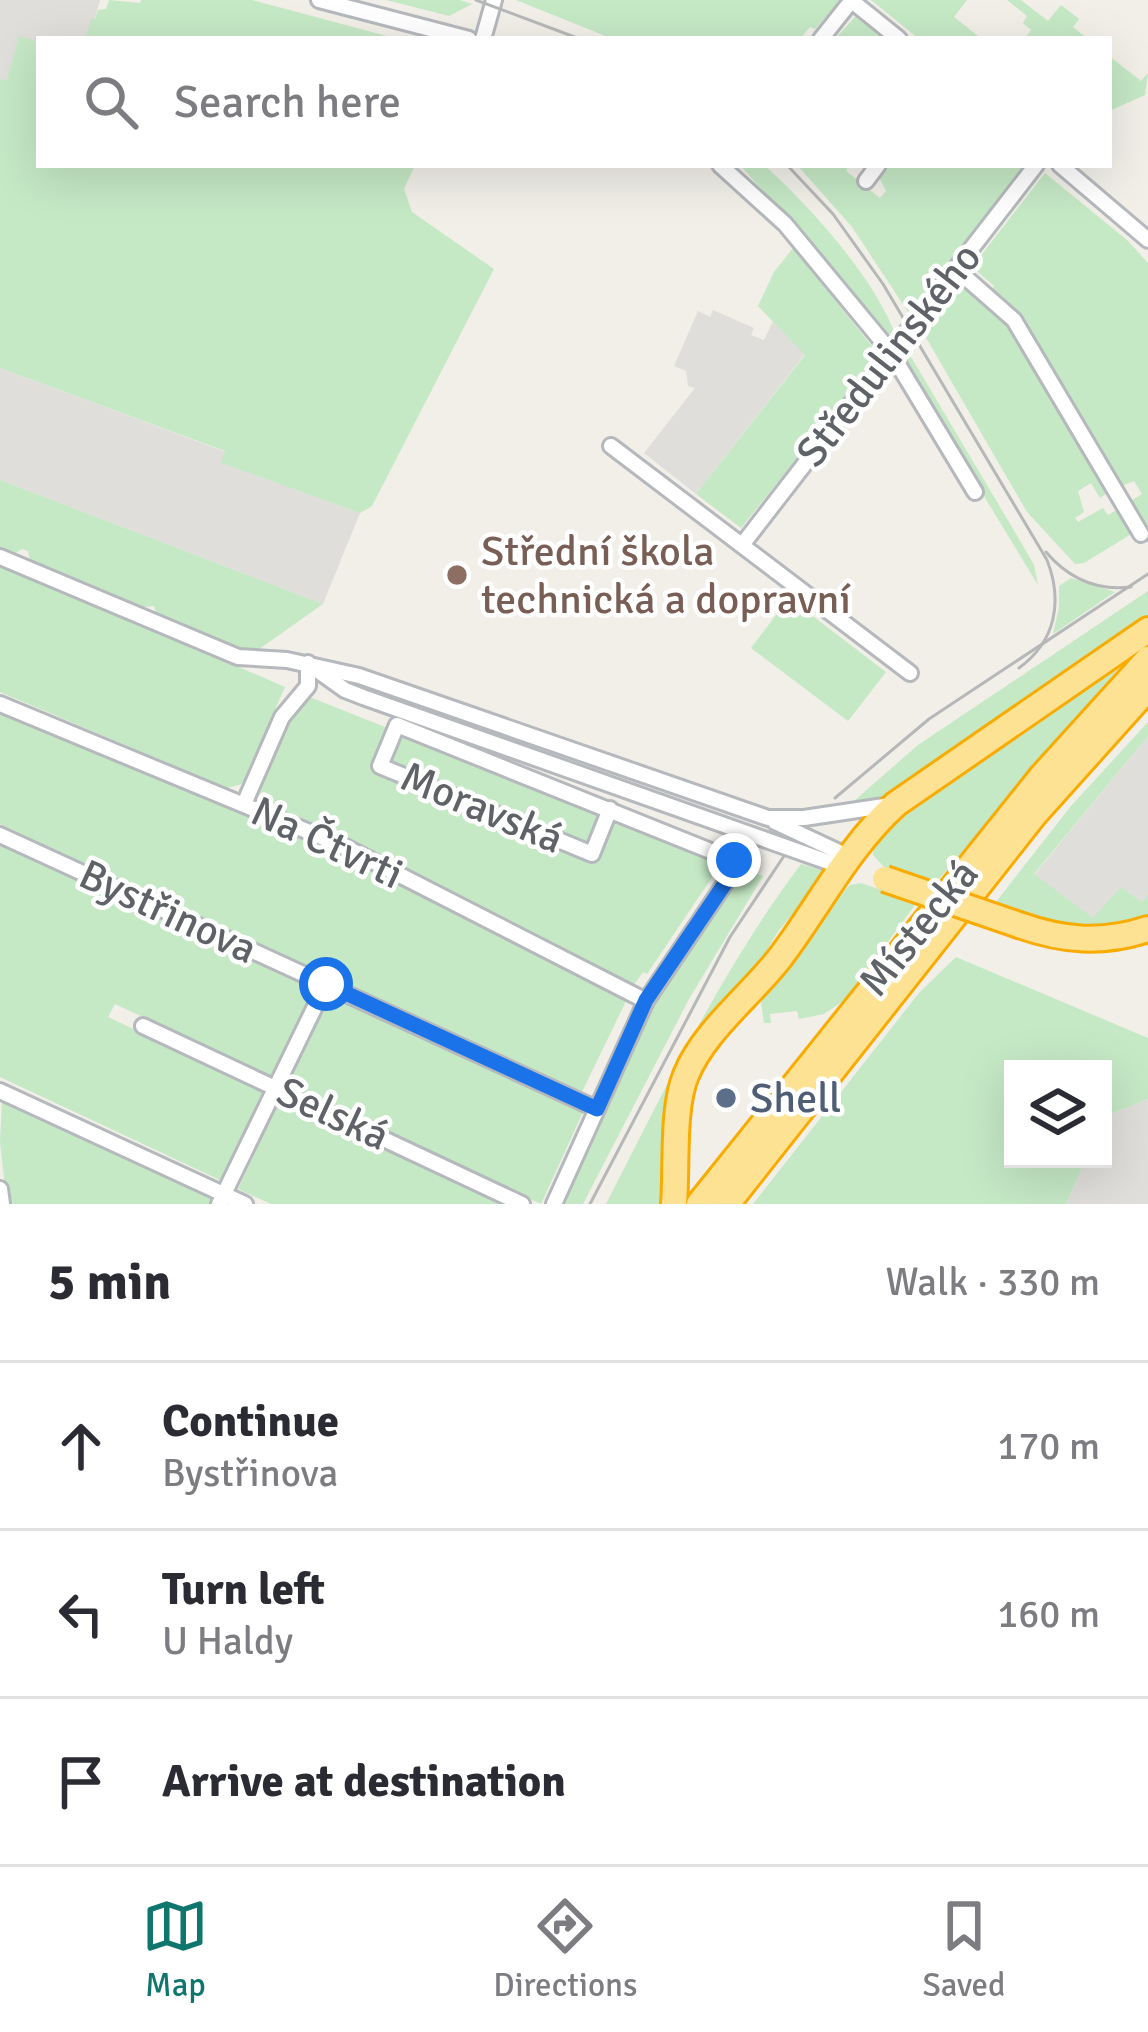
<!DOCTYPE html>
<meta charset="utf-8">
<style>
:root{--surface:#fff;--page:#f7f7f7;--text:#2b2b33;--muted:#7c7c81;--line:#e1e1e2;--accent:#0f766e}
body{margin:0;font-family:Signika,sans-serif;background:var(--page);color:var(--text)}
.controls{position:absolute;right:36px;bottom:36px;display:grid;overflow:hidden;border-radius:0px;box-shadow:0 12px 48px #0002}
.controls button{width:108px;height:108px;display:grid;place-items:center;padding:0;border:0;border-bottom:3px solid var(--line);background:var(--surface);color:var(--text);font:60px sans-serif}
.stop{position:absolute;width:36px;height:36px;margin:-27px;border:9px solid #1a73e8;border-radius:50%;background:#fff}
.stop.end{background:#1a73e8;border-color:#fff;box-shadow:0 3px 12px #0008}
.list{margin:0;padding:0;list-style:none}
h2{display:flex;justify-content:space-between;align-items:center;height:156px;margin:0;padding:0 48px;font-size:51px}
h2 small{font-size:39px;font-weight:400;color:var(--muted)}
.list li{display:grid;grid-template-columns:78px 1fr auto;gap:36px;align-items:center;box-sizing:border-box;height:168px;padding:0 48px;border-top:3px solid var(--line)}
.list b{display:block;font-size:45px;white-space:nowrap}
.list p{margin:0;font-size:39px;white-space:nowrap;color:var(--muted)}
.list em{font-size:39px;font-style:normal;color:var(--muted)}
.icon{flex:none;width:66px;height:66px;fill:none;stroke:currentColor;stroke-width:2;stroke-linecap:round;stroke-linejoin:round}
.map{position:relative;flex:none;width:1148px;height:1204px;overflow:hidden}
.search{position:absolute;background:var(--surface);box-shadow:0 12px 48px #0002;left:36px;right:36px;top:36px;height:132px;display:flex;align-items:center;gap:30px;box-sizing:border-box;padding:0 42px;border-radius:0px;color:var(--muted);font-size:45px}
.sheet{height:660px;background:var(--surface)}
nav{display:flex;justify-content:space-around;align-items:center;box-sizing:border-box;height:168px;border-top:3px solid var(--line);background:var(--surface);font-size:33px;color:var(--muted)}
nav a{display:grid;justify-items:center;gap:6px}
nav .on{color:var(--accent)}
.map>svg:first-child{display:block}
</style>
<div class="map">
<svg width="1148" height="1204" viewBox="0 0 1148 1204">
<rect width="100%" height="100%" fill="#f1efe8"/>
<g fill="#e0deda">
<path d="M 0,0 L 100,0 L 89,39 L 39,39 L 39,89 L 0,79 Z"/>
<path d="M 713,310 L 754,328 L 751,335 L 764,340 L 773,321 L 805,354 L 696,494 L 644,453 L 695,388 L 688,386 L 686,371 L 674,366 L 698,311 L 710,317 Z"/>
<path d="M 0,368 L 226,452 L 222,463 L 360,513 L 323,604 L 0,480 Z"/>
<path d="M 1148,736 L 1148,894 L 1142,902 L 1121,887 L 1094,919 L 1034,875 Z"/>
<path d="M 1148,1099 L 1148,1204 L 1066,1204 L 1086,1159 L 1103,1159 L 1106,1116 Z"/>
</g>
<g fill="#c5e8c5">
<path d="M 109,0 L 140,3 L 141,0 L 252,0 L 398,39 L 86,39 L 91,19 L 95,19 L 98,10 L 106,9 Z"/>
<path d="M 386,0 L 460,0 L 472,4 L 449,16 Z"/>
<path d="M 516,0 L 841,0 L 815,29 L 810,27 L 800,39 L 613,39 Z"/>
<path d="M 871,0 L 967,0 L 954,17 L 982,39 L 919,39 Z"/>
<path d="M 1007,0 L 1021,0 L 1048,21 L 1061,5 L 1079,19 L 1073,27 L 1088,39 L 1024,39 L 1031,30 L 1023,23 L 1027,16 Z"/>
<path d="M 855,17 L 859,17 L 886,39 L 835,39 Z"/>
<path d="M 19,36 L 39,42 L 39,165 L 415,165 L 404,189 L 412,212 L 494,269 L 372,506 L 360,513 L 221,463 L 225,451 L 0,368 L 0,79 L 7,80 Z"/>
<path d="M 1109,56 L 1141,81 L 1148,73 L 1145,95 L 1109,111 Z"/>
<path d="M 740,165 L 764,165 C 809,205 875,279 895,334 L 887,334 Z"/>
<path d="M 849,165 L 846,171 L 880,198 L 886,191 L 878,175 L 885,165 L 1024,165 L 910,315 L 852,227 L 798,166 Z"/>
<path d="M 1045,173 L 1127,240 L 1148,263 L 1148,526 L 1145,528 L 1129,502 L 1142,494 L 1134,481 L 1122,486 L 1118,483 L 991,291 L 994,286 L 972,267 Z"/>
<path d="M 793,248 L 879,355 L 741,528 L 696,494 L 805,355 L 758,306 L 774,272 Z"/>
<path d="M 958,282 L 1013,326 L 1110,491 L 1100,498 L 1091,483 L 1078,491 L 1084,512 L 1075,518 L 1078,522 L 1103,508 L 1108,515 L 1120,508 L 1133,533 L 1084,563 L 1075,564 L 1027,512 L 921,329 Z"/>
<path d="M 904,345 L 1019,539 L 1034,565 L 1038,585 L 903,363 L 899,355 Z"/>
<path d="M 0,480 L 323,604 L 248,657 L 157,617 L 154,606 L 137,608 L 30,561 L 28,551 L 22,549 L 14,554 L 0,548 Z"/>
<path d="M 0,563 L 285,687 L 242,784 L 227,788 L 0,692 Z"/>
<path d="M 1071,578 L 1115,592 L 1053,634 L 1059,608 L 1059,586 Z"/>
<path d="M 1148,591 L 1148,620 L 893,793 L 847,807 L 918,745 Z"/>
<path d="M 789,598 L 886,672 L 848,721 L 751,648 Z"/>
<path d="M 1108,666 L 1118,669 L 933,886 L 886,869 L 873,855 L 874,836 L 887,824 Z"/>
<path d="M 312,698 L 390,729 L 375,767 L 597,860 L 613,817 L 723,861 L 647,974 L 643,972 L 633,986 L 397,864 L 261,801 L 258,790 C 271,759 282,715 312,698 Z"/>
<path d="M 0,709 L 345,856 L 627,999 L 582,1092 L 0,824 Z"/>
<path d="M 1148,722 L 1148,736 L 1034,874 L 1093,918 L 1121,887 L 1142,902 L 1148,894 L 1148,919 C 1095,942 1043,923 992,907 L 1071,806 Z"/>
<path d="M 402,733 L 599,811 L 600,816 L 590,840 L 583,846 L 389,764 L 397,735 Z"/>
<path d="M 0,843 L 315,988 L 271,1077 L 115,1004 L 108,1017 L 264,1091 L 222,1181 L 0,1077 Z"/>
<path d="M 801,864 L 821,870 L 823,884 C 800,908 768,932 763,967 L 694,1045 L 666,1204 L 606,1204 C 666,1087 722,969 801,864 Z"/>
<path d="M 741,867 L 763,876 L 689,999 L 583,1204 L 563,1204 L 653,1003 L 730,892 Z"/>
<path d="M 861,883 L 917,902 L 846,999 L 824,1014 L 799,1019 L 797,1011 L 770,1014 L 771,1023 L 764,1023 L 761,1002 L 767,985 L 838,897 L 850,885 Z"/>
<path d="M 956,957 L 1148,1038 L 1148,1099 L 1106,1116 L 1103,1122 L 1103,1069 L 1013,1069 L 1013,1159 L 1086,1159 L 1066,1204 L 753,1204 L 919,993 Z"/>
<path d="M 331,996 L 583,1112 L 541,1204 L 287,1084 Z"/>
<path d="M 280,1099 L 504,1204 L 271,1204 L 238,1189 Z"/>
<path d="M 2,1101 L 213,1200 L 211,1204 L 7,1204 L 0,1142 Z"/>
</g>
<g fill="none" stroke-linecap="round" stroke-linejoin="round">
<g stroke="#b5b8bc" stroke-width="20">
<g id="street">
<path d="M 319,0 L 469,39"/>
<path d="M 852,1 L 899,39"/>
<path d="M 483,39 L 494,0"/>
<path d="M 821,39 L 852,0"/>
<path d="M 720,165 L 785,224 L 890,351 L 975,492"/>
<path d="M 1060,165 L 1148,240"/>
<path d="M 866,181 L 878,165"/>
<path d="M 956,269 L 1014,320 L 1141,534"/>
<path d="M 611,446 L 910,673"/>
<path d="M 742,545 L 1036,165"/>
<path d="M 0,557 L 238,657 L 287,660 L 359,676 L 768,818 L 804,818 L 891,805"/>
<path d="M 317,670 L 345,690 L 363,697 L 834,864 L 846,863"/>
<path d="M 0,704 L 343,846 L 646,1001"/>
<path d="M 244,804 L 282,717 L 308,686 L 308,663"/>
<path d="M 775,822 L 839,852 L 848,863"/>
<path d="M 0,835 L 597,1109"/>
<path d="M 143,1026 L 522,1204"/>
<path d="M 0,1091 L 245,1204"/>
<path d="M 0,1189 L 2,1204"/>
<path d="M 219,1204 L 326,984"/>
<path d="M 554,1204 L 646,1001 L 728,879 L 733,860 L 397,725 L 380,766 L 592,854 L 610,809"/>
</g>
</g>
<g stroke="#f9ab00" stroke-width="30">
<g id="highway">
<path d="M 1019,925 C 1064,941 1103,944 1148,929"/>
<path d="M 674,1204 C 677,1167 672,1108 686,1075 C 704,1031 750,996 779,959 C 818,908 848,847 896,804 L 1148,630"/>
<path d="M 699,1204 L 1042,776 L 1148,659"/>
<path d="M 727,1204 L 1034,815 L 1148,688"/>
</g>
</g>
<use href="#street" stroke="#fff" stroke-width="14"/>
<use href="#highway" stroke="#fde293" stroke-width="24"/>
<g stroke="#b6b7b8" stroke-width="3">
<path d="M 476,0 L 580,39"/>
<path d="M 787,165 L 833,214 L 883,284 L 1047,560 C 1063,601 1056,641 1019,668"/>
<path d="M 1046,552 C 1068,578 1097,591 1131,587"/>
<path d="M 835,798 L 929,719 L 1148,574"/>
<path d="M 590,1204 L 730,937 L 784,856"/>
</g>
<g stroke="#f9ab00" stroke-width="30" stroke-linecap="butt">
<path id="highway-bridge" d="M 885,879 L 1019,925"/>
</g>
<use href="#highway-bridge" stroke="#fde293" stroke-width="24"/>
</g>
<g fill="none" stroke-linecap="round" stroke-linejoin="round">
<path stroke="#1a73e8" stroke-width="15" d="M 326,984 L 597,1109 L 646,1000 L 728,879 L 734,860"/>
</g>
<circle fill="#8d6e63" stroke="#fff" stroke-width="4.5" cx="457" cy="575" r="12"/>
<circle fill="#5c6f8a" stroke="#fff" stroke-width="4.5" cx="726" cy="1098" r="12"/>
<g text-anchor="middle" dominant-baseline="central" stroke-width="9" stroke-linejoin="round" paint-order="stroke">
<g font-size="42" fill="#5f6368" stroke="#fff">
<text transform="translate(889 355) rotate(-52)">Středulinského</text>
<text transform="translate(482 808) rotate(23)">Moravská</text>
<text transform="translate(327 843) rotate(25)">Na Čtvrti</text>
<text transform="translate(168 912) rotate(25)">Bystřinova</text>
<text transform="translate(919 928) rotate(-51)">Místecká</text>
<text transform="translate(333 1114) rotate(25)">Selská</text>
</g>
<g font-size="42" fill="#785e54" stroke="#fff" text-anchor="start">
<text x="481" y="551">Střední škola<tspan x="481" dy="48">technická a dopravní</tspan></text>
</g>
<g font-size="42" fill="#4e5e75" stroke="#fff" text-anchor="start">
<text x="750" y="1098">Shell</text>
</g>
</g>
</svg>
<div class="controls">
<button><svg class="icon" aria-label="layers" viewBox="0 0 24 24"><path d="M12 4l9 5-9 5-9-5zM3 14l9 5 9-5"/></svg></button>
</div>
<div class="stop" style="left:326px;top:984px"></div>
<div class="stop end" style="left:734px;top:860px"></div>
<div class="search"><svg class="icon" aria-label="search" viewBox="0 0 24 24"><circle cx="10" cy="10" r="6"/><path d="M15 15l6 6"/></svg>Search here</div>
</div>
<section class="sheet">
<h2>5 min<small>Walk · 330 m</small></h2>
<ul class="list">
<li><svg class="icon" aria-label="ahead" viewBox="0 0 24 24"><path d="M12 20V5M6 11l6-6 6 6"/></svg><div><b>Continue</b><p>Bystřinova</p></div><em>170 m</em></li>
<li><svg class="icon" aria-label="left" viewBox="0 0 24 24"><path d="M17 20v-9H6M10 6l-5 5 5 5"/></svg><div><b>Turn left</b><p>U Haldy</p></div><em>160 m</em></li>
<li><svg class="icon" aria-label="arrive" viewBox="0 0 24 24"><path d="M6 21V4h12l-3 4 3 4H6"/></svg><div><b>Arrive at destination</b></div></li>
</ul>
</section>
<nav>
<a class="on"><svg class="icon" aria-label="map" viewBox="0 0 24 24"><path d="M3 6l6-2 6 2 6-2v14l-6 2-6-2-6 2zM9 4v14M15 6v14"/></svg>Map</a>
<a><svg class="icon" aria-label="directions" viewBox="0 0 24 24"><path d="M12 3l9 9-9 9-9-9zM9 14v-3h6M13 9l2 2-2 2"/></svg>Directions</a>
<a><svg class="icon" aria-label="saved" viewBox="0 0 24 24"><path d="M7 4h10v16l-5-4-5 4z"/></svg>Saved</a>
</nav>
